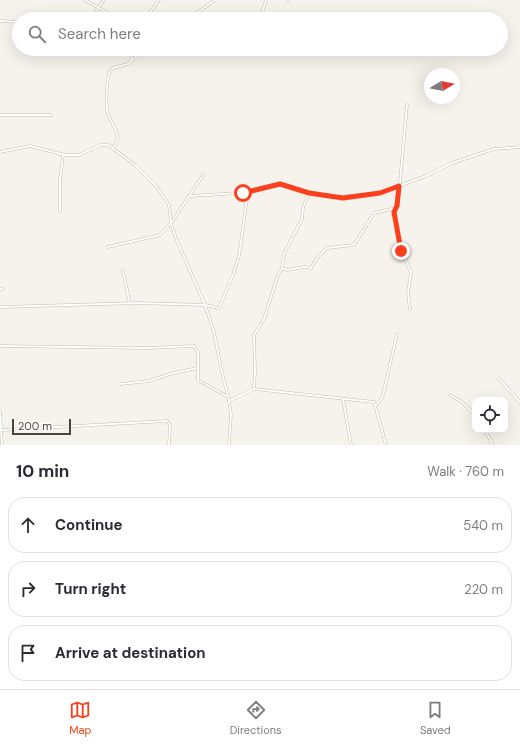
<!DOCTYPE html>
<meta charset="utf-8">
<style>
:root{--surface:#fff;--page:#f2f2f3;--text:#2b2b33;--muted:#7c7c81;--line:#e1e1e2;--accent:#fc3f1d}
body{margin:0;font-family:"DM Sans",sans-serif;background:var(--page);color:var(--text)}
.controls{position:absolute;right:12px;bottom:12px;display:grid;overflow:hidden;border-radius:8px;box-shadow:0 4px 16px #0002}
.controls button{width:36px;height:36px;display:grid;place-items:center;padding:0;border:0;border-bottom:1px solid var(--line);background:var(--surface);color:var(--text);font:20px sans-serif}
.compass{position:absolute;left:424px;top:68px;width:36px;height:36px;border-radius:50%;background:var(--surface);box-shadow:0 4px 16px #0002;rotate:80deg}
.scale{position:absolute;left:12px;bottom:10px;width:59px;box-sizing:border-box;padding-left:4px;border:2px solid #4b4439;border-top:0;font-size:11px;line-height:14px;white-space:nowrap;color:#4b4439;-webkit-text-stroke:3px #fff;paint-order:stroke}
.stop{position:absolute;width:12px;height:12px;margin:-9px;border:3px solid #fc3f1d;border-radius:50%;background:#fff}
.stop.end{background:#fc3f1d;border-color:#fff;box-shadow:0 1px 4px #0008}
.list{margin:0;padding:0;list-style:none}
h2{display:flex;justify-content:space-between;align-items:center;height:52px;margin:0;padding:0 16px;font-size:17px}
h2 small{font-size:13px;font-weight:400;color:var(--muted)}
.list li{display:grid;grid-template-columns:26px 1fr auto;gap:12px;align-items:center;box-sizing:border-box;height:56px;margin:0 8px 8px;padding:0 8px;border:1px solid var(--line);border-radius:16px}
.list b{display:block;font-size:15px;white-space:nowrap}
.list em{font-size:13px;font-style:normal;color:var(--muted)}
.icon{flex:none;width:22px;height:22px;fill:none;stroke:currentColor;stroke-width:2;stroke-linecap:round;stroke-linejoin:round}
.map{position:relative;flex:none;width:520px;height:445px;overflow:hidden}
.search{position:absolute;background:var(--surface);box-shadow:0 4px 16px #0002;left:12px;right:12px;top:12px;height:44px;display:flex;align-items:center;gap:10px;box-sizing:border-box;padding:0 14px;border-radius:22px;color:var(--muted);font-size:15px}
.sheet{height:244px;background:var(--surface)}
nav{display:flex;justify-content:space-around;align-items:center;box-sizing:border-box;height:56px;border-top:1px solid var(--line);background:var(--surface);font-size:11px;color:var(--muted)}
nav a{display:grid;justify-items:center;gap:2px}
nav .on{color:var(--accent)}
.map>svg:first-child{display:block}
</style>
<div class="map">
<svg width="520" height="445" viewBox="0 0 520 445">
<rect width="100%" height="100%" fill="#f6f3ec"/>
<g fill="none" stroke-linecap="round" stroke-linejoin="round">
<g stroke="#c2bbae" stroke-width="3">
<g id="minor">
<path d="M 85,0 L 118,19"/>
<path d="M 288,1 L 288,0"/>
<path d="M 261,16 L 266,0"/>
<path d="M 90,19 L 104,0"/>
<path d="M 145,19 L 159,0"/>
<path d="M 188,19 L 215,0"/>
<path d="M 0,21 L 19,22"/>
<path d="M 131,60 L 134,49"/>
<path d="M 407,105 L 399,193 L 394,212 L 400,248 L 411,272 L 408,293 L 410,309"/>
<path d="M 0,115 L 51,115"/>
<path d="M 113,147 C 126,135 108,122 107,110 C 106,99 107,83 109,73 L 113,68 L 128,64 L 145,49"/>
<path d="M 0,152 L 30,146 L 65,155 L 79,155 L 101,145 L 108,145 L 134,164 L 157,187 L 169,205 L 171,224 L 177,241 L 205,305 L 214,332 L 221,368 L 229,401 L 231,415 L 229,445"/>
<path d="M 190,196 L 239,193 L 280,183 L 309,193 L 335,197 L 377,194 L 426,176 L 452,163 L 494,149 L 520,147"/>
<path d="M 60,211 L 60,180 L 63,155"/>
<path d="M 108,247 L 160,235 L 172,222 L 203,175"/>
<path d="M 282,268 L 287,270 L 304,267 L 311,268 L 316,259 L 327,248 L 354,245 L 374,213 L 396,208"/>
<path d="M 123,271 L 130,304"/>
<path d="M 0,289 L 2,289"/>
<path d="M 0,307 L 138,303 L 205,305 L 219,308 L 233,275 L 239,256 L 248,191"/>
<path d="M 0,346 L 147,348 L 194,346 L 198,352 L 198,380 L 228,397"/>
<path d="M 499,379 L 520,402"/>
<path d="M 121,384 L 149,381 L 170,374 L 197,368"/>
<path d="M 253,389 L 374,402 L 386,445"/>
<path d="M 450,395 L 462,402 L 475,415"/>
<path d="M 343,399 L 351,445"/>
<path d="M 229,401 L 254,389 L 255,371 L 254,335 L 264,319 L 278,275 L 282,268 L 284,254 L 302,219 L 303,208 L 309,193"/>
<path d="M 376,405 L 380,401 L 383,395 L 397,334"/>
<path d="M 0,412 L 2,445"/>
<path d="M 2,430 L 167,421 L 170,425 L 169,445"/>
<path d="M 485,430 L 493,445"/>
</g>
</g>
<use href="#minor" stroke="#fff" stroke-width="2"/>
</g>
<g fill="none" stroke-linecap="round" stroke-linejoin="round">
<path stroke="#fc3f1d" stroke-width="5" d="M 243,193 L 280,184 L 309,193 L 343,198 L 380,193 L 399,186 L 397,206 L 394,212 L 401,251"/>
</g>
</svg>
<div class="controls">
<button><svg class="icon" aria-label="locate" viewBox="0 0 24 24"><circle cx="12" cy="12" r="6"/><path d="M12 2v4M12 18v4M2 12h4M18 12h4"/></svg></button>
</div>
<svg class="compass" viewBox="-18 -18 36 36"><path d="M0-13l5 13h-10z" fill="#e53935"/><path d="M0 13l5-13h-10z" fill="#7c7c81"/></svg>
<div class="scale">200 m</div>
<div class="stop" style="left:243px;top:193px"></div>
<div class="stop end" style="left:401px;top:251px"></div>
<div class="search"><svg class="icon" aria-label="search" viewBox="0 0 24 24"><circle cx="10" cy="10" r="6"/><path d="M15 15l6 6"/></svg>Search here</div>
</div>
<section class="sheet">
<h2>10 min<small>Walk · 760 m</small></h2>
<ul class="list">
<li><svg class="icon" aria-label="ahead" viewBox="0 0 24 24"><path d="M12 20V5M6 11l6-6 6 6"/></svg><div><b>Continue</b></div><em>540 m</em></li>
<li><svg class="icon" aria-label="right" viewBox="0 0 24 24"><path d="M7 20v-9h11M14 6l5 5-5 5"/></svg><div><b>Turn right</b></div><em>220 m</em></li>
<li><svg class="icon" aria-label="arrive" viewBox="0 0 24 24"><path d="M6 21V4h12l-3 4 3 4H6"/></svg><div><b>Arrive at destination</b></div></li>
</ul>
</section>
<nav>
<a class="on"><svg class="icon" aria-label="map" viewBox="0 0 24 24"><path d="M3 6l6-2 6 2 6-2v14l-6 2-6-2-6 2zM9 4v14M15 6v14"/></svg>Map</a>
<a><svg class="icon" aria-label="directions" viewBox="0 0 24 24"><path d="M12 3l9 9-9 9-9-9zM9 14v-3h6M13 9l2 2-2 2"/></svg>Directions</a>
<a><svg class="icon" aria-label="saved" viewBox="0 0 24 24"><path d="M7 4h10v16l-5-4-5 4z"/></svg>Saved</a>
</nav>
